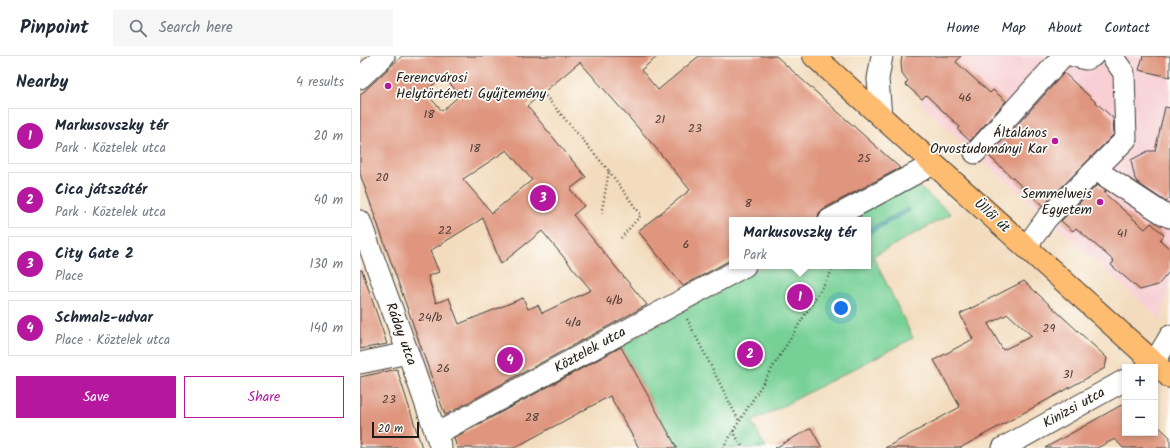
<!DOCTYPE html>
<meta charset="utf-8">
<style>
:root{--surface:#fff;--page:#f6f6f7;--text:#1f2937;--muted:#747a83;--line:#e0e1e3;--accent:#b5179e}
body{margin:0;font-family:Kalam,sans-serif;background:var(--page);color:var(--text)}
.controls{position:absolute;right:12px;bottom:12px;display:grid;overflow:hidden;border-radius:0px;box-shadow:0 2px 6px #0003}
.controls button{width:36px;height:36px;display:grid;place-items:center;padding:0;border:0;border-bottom:1px solid var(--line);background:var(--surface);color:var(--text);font:20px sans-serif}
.scale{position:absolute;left:12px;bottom:10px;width:47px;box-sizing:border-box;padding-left:4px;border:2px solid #1c1c1c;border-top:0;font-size:11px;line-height:14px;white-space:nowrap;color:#1c1c1c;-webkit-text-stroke:3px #fdfcf7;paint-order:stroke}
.you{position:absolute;left:481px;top:252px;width:14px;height:14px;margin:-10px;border:3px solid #fff;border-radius:50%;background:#1a73e8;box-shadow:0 0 0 6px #1a73e833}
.badge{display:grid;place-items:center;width:26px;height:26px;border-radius:50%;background:var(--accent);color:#fff;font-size:13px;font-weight:700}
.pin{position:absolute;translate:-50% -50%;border:2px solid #fff;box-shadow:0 1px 4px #0006}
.popup{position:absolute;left:369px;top:161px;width:142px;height:52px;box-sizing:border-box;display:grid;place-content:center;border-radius:0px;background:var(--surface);filter:drop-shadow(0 1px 3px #0005);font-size:13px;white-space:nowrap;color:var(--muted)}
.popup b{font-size:15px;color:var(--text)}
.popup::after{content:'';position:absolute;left:50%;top:100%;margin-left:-8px;border:8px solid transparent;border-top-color:var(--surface)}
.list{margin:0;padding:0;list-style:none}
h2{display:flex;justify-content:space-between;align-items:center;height:52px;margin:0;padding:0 16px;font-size:17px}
h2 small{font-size:13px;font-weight:400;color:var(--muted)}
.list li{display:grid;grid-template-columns:26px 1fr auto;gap:12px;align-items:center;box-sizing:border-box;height:56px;margin:0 8px 8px;padding:0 8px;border:1px solid var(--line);border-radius:0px}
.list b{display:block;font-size:15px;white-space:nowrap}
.list p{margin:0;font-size:13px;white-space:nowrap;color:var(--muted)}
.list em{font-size:13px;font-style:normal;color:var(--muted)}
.actions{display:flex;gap:8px;padding:12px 16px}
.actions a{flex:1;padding:9px 0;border:1px solid var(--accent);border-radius:0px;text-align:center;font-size:14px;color:var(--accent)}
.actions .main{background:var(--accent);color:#fff}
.icon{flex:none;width:22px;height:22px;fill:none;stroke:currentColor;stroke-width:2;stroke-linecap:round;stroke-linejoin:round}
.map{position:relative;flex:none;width:810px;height:392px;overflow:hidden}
header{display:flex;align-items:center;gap:24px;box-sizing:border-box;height:56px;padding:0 20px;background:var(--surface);border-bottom:1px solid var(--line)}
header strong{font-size:19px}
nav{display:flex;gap:22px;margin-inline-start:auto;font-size:14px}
.search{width:280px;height:36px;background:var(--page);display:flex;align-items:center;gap:10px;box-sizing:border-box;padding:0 14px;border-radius:0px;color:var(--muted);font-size:15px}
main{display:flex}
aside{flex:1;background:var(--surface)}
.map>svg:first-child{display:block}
</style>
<header>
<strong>Pinpoint</strong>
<div class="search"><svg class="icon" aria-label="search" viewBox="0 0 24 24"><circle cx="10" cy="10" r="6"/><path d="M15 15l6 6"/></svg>Search here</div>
<nav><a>Home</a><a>Map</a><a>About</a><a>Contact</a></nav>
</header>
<main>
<aside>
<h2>Nearby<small>4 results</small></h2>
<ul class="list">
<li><span class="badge">1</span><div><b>Markusovszky tér</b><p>Park · Köztelek utca</p></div><em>20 m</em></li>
<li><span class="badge">2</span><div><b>Cica játszótér</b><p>Park · Köztelek utca</p></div><em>40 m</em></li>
<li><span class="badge">3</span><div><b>City Gate 2</b><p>Place</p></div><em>130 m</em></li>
<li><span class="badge">4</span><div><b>Schmalz-udvar</b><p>Place · Köztelek utca</p></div><em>140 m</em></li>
</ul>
<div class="actions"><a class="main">Save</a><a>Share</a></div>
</aside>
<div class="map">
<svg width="810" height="392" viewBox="0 0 810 392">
<rect width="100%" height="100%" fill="#fdfcf7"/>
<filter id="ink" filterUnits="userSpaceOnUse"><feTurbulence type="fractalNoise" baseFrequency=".025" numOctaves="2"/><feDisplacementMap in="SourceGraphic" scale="8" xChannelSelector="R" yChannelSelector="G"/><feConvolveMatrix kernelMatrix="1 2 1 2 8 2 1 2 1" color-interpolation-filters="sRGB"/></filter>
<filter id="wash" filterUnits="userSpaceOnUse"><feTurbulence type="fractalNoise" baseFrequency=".012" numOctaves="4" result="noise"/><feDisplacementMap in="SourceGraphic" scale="16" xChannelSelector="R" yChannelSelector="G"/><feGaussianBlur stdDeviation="0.9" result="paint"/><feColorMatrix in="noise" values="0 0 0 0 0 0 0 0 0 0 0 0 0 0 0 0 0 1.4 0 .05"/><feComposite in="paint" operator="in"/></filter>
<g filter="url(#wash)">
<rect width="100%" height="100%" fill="#f3dcbd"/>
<path fill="#f7cfd4" d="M 542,0 L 810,0 L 810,227 L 801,264 L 559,47 L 562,43 L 545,28 L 548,24 L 542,17 L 541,7 Z"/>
<path fill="#77d197" stroke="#4a765a" d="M 552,125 L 591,158 L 513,200 L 553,282 L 392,366 L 406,392 L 317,392 L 261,290 L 402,210 L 508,210 L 508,164 L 483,164 Z"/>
<path fill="#39abb2" stroke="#2a6467" d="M 548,152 L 550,155 L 510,177 L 508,173 Z"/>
<g id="blocks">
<g fill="#df957e" fill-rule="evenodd">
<path d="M 42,0 L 298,0 L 281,14 L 298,34 L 339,0 L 416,0 L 540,112 L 463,153 L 459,157 L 458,162 L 453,164 L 372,164 L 372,203 L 323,230 L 278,175 L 330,134 L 295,91 L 220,6 L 167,50 L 226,121 L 210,133 L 224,150 L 213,159 L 287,249 L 85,359 L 0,118 L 0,39 ZM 83,20 L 100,39 L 82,55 L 65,36 ZM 147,94 L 172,124 L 132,157 L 103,123 ZM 123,162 L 141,208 L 182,175 L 231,234 L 182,257 L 178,249 L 168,253 L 163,242 L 99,268 L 89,242 L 76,247 L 68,220 L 79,216 L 70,195 Z"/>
<path d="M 542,0 L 601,0 L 596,6 L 630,37 L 633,34 L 646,45 L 610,85 L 598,74 L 600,71 L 566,39 L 562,43 L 545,28 L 548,25 L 542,17 L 541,7 Z"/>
<path d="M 783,0 L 810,0 L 810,21 L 779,14 Z"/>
<path d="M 704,17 L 753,62 L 754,78 L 683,150 L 629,100 Z"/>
<path d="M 805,51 L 810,52 L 810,142 L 806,146 L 778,127 L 775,123 L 771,104 L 788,95 L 795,95 Z"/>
<path d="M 737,129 L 746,135 L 744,137 L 785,173 L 791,167 L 804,179 L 800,184 L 810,193 L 810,212 L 809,216 L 798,229 L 780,234 L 751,209 L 754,205 L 716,172 L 713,175 L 701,165 Z"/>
<path d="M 0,214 L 2,214 L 27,288 L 0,293 Z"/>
<path d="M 664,225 L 747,302 L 745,312 L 600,392 L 525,392 L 600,351 L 574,304 L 613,283 L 600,258 ZM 648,258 L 672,280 L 643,294 L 628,268 Z"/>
<path d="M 261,291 L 317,392 L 279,392 L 250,340 L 154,392 L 97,392 L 94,382 Z"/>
<path d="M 37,313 L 62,392 L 0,392 L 0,321 Z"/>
<path d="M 765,347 L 765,377 L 795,377 L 795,367 L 810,381 L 810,392 L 763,392 L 755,383 L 737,392 L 685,392 Z"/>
<path d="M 451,372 L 462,392 L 415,392 Z"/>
</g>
</g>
</g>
<g filter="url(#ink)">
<use href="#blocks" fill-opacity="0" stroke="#3c3934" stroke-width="1"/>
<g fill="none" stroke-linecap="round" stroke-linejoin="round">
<g stroke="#3c3934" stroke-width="23">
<g id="minor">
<path d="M 714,0 L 726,3 L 733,0"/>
<path d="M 0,22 L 24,0"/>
<path d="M 521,61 L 518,23 L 522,0"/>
<path d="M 615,97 L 703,0"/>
<path d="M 736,114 L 805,159 L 810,161"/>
<path d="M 469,164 L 573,108"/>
<path d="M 0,165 L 48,297 L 81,392"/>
<path d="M 666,191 L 687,162 L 766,83 L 764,17 L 752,0"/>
<path d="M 0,307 L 48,297"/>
<path d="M 788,311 L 794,307 L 810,280"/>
<path d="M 76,378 L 385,210"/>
<path d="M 643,392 L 765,324"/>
</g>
</g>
<g stroke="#3c3934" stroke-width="24">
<path id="major" d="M 454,0 L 810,321"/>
</g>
<g stroke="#3c3934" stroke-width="2.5" stroke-dasharray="1 3" stroke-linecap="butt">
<path d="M 183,37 L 249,115 L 241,159"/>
<path d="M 249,115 L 281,159 L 261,182"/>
<path d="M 327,263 L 379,365"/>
<path d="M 373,375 L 383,392"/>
<path d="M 363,392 L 475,210"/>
</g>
<use href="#minor" stroke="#fff" stroke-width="21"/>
<use href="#major" stroke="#febc70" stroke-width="22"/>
</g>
</g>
<g fill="#b5179e" stroke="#fdfcf7" stroke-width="1.5">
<circle cx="28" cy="30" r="4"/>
<circle cx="695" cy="85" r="4"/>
<circle cx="740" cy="146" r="4"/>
</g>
<g text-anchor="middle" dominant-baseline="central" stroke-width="3.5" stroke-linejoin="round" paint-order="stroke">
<g font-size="12" fill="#4d3a34">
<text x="605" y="41">46</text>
<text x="69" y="58">18</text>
<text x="300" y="63">21</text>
<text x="335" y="72">23</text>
<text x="115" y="92">18</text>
<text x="504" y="102">25</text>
<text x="22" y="121">20</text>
<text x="388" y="147">8</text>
<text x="85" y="174">22</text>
<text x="762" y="177">41</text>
<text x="326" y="188">6</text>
<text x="254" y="244">4/b</text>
<text x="70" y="261">24/b</text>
<text x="213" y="266">4/a</text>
<text x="689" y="272">29</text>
<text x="83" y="312">26</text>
<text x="708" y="318">31</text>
<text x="29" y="343">23</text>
<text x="172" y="361">28</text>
</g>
<g font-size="14" fill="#1c1c1c" stroke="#fdfcf7" text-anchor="end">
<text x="36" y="22" text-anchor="start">Ferencvárosi<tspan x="36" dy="16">Helytörténeti Gyűjtemény</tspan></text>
<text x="687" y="77">Általános<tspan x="687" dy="16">Orvostudományi Kar</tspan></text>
<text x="732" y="138">Semmelweis<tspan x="732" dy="16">Egyetem</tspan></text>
</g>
<g font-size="14" fill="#1c1c1c" stroke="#fdfcf7">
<text transform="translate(632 160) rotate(42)">Üllői út</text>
<text transform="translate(41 278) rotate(70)">Ráday utca</text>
<text transform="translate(230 294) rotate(-29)">Köztelek utca</text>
<text transform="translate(714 352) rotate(-29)">Kinizsi utca</text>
</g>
</g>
</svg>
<div class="controls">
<button>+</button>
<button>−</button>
</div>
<div class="scale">20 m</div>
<div class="you"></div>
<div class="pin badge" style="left:440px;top:241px">1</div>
<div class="popup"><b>Markusovszky tér</b>Park</div>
<div class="pin badge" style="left:390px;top:298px">2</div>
<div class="pin badge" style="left:183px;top:142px">3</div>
<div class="pin badge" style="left:150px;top:304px">4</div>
</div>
</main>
